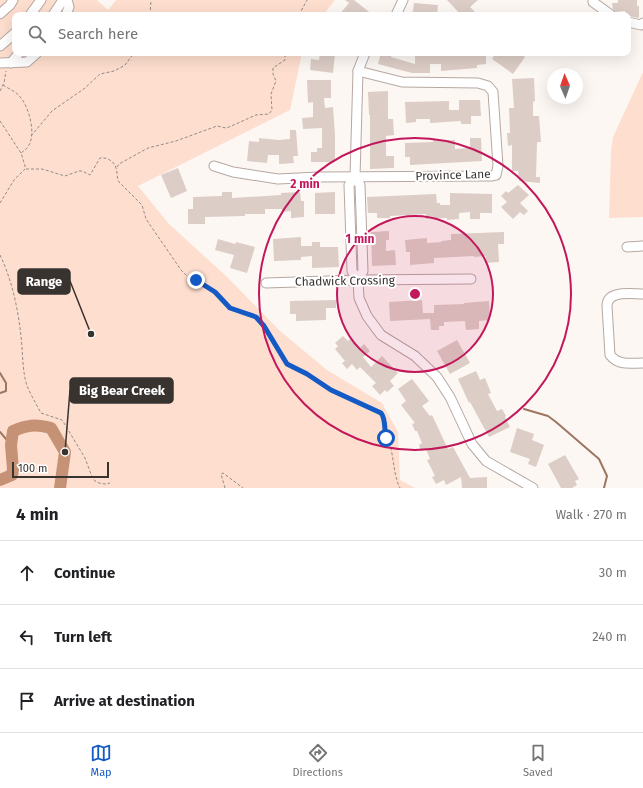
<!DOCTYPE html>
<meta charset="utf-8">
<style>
:root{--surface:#fff;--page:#f2f2f2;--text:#202124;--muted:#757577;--line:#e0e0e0;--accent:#145ac5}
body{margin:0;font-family:"Fira Sans",sans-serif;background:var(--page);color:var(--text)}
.compass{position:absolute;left:547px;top:68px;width:36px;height:36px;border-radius:50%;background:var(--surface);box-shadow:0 4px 16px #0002;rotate:358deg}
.scale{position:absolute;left:12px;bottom:10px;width:97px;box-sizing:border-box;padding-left:4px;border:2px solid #393330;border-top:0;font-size:11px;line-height:14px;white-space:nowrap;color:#393330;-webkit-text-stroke:3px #fff;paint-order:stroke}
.stop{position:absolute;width:12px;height:12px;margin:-9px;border:3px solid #145ac5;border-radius:50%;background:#fff}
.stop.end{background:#145ac5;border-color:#fff;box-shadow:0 1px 4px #0008}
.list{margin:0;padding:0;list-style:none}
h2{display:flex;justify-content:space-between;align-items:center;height:52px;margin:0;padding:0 16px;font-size:17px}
h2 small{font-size:13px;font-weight:400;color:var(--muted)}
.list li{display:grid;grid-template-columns:26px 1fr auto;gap:12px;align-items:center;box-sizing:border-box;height:64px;padding:0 16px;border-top:1px solid var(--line)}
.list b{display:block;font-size:15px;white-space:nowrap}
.list em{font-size:13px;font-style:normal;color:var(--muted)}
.icon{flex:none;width:22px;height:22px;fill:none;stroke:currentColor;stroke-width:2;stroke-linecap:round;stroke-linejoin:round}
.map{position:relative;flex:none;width:643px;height:488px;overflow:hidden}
.search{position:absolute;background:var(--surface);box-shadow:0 4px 16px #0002;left:12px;right:12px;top:12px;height:44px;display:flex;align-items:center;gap:10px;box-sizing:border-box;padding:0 14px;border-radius:8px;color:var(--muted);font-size:15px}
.sheet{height:244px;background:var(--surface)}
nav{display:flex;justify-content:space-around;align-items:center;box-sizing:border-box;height:56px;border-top:1px solid var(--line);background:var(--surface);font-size:11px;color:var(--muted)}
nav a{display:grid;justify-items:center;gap:2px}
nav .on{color:var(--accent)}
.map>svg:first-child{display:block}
</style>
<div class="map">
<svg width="643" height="488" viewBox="0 0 643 488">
<rect width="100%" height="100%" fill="#fdf7f4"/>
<g fill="#fedece">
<path d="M 0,0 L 97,0 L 108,10 L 116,0 L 335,0 L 323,15 L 15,15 L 15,53 L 302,53 L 290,110 L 138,186 L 169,224 L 225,275 L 279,330 L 327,370 L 382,403 L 398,432 L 400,480 L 415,488 L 0,488 Z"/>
<path d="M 643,72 L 643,217 L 609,218 L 611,150 L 613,137 Z"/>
</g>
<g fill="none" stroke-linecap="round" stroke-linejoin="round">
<g stroke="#9c7661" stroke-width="2">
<path d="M 0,373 L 6,383 L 6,391 L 0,393"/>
<path d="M 524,409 L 548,416 L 556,422 L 599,459 L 607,476 L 604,488"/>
<path d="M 0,432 L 11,445"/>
</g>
<path stroke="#c69276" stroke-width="12" d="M 0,480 L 12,475 L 13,469 L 11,445 L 13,431 C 27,425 35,424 51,428 L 65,452 L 60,488"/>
</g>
<g fill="#dccdc6">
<path d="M 345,0 L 354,0 L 373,15 L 339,15 L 349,3 Z"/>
<path d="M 447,0 L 478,0 L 470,7 L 478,15 L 461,15 Z"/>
<path d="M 618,0 L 637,0 L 637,6 L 639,6 L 639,18 L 625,15 L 625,11 L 616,12 L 613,9 L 612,3 L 618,3 Z"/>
<path d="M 414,3 L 438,5 L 437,15 L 410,15 L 413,11 Z"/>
<path d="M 320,53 L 335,53 L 333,73 L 310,70 L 311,59 L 319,60 Z"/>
<path d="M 381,53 L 392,53 L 391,57 L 415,64 L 415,56 L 423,56 L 423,53 L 486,53 L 486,64 L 477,65 L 477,68 L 441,71 L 441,64 L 430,64 L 430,73 L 412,73 L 378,64 Z"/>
<path d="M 496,53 L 520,53 L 525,57 L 513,74 L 492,59 Z"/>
<path d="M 534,78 L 535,101 L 533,102 L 533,116 L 539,116 L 541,142 L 537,142 L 536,177 L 540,177 L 540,183 L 519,181 L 518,171 L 512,171 L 512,145 L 508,146 L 507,133 L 510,133 L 509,108 L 514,108 L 512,79 Z"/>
<path d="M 307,80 L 331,80 L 331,98 L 324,98 L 325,108 L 333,107 L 335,135 L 335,162 L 311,162 L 311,152 L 317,152 L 317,148 L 322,148 L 322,128 L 303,129 L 302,118 L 313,117 L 313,102 L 308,103 Z"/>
<path d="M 388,91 L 388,119 L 393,119 L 394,135 L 386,136 L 386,156 L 394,156 L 394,168 L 370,169 L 370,115 L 369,115 L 368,92 Z"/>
<path d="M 459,100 L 480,100 L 481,116 L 471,116 L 471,124 L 461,124 L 461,121 L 430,123 L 430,119 L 416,119 L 416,122 L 406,123 L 405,102 L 449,101 L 449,110 L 459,110 Z"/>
<path d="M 290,130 L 296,130 L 298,156 L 293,156 L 294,163 L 279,164 L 279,155 L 268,155 L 267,163 L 247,161 L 249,141 L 259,142 L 259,138 L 278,140 L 290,139 Z"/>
<path d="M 470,138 L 481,138 L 482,161 L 410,165 L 410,157 L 405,157 L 405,143 L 433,142 L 433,140 L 455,140 L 455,149 L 470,148 Z"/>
<path d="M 178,168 L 187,191 L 171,198 L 161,175 Z"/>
<path d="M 518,185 L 529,195 L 520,203 L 528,211 L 524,215 L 520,212 L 513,219 L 501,207 L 507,202 L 501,196 L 506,191 L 508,193 Z"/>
<path d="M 222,192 L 232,192 L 232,198 L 281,195 L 281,193 L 300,192 L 301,201 L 304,201 L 304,217 L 291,218 L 291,211 L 282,212 L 282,209 L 265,209 L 265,214 L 245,214 L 245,216 L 205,217 L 205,224 L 188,224 L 188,209 L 193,209 L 193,197 L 222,196 Z"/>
<path d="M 335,192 L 335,214 L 315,214 L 315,193 Z"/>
<path d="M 450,193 L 492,194 L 492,213 L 480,213 L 480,219 L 470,219 L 470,212 L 459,213 L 459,219 L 447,220 L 447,218 L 426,219 L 426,214 L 390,216 L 390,218 L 377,218 L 377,213 L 368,213 L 367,197 L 436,194 L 437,203 L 440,203 L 440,205 L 450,205 Z"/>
<path d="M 389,231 L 389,240 L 386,240 L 386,251 L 395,250 L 396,265 L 372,266 L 371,232 Z"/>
<path d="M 504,232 L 504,244 L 498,244 L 499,262 L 486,263 L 486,256 L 474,257 L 474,256 L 434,258 L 434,263 L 410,265 L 410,252 L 406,252 L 405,240 L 427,238 L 427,243 L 442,242 L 441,241 L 451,240 L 451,234 Z"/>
<path d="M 301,237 L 301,246 L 312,246 L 312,242 L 320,242 L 320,247 L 338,247 L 339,267 L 312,268 L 312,256 L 301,257 L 301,260 L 274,261 L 273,239 Z"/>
<path d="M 218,239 L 235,244 L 236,242 L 255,247 L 247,273 L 230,268 L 234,255 L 215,250 Z"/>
<path d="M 336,300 L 336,308 L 326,308 L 326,320 L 296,321 L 296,314 L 290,314 L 290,301 Z"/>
<path d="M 422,300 L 423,313 L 434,313 L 434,305 L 464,304 L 464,303 L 489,301 L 490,320 L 479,321 L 479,329 L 466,330 L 465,321 L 444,322 L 444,326 L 439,326 L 439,330 L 431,330 L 430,319 L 390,321 L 389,302 Z"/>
<path d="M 343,336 L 348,341 L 351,338 L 360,348 L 364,344 L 370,351 L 363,357 L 371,367 L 382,356 L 398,373 L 390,381 L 394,386 L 387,392 L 385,390 L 380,395 L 372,386 L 376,383 L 360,367 L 357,370 L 352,364 L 347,369 L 342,363 L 345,361 L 335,349 L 338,346 L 335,343 Z"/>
<path d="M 457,340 L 470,363 L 450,374 L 437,351 Z"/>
<path d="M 476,371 L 480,380 L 485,378 L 491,393 L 488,394 L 497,411 L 502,409 L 506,416 L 505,417 L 510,427 L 489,437 L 470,402 L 469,403 L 458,379 Z"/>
<path d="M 412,379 L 429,401 L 422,406 L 430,416 L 432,415 L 448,449 L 453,447 L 470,478 L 487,477 L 487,488 L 462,488 L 461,477 L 446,485 L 444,480 L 436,484 L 432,477 L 435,476 L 427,460 L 430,459 L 426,449 L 421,451 L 419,445 L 422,443 L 417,431 L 415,431 L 412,424 L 415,423 L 401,405 L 406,401 L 398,389 Z"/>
<path d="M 517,428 L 534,434 L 532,440 L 544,445 L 536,467 L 528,464 L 530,459 L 510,452 Z"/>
<path d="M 565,455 L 579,479 L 575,481 L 577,485 L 572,488 L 561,488 L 548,464 Z"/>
</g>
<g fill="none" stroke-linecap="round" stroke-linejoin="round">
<g stroke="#b6a8a1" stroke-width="11">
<g id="minor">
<path d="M 593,0 L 593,2 L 611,15"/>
<path d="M 0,14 L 10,5 L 13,0"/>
<path d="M 30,15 L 41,0"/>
<path d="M 53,15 L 63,0"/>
<path d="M 66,15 L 69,7 L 67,0"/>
<path d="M 396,15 L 403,0"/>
<path d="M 628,22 L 641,25 L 643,23"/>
<path d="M 0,46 L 15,33"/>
<path d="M 365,53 L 358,71 L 355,177 L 349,185 L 352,271 L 358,280 L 359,298 L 367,316 L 381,335 L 415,356 L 437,377 L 450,397 L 472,444 L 486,461 L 533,488"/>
<path d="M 0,63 L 27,62 L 37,53"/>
<path d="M 11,63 L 19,53"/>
<path d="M 214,166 L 233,172 L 278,179 L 318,177 L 491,176 L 496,175 L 498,166 L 493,92 L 488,86 L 478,83 L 402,82 L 358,71"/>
<path d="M 355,177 L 360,185 L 363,271 L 358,280"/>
<path d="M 627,247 L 643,246"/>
<path d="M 266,283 L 358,280 L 471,279"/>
<path d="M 643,294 C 631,294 607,290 607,306 L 610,355 C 619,366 630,363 643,363"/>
</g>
</g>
<g stroke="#928c89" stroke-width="1" stroke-dasharray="3 2" stroke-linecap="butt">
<path d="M 150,15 L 151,0"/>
<path d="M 299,15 L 307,0"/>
<path d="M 3,85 C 9,89 17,92 21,98 C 29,108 35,131 30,143 C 28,148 25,150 21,153"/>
<path d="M 0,91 L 4,83 L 6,71"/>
<path d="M 0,121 L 21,153 L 26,169 L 42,169 L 65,176 L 79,171 L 82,171 L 90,175 L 100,158 C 107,157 114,161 116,168 C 118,173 116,177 119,182 L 142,205 L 146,219 L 181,270 L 188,277 L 207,286 L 215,292 L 230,308 L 256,317 L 264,326 L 287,364 L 307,374 L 331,390 L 381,413 C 386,419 383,424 384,431 C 386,437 389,442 391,449 C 394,462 394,476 400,488"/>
<path d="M 31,136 L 52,111 L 85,88 L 100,74 L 114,71 L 120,68 L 125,65 L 134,53"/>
<path d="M 117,167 L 119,164 L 148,148 L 176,141 L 217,126 L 226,128 L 229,127 L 256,115 L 269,114 L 272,110 L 271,94 L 276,81 L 273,74 L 273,68 L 285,60 L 285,53"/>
<path d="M 0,203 L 14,180 L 25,169"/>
<path d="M 0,255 C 12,280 18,309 21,336 C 23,353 22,370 27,386 C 31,395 36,404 41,413 L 62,420 L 64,423 L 85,458 L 92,477 L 95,481 L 99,483 L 105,484 L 110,483"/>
<path d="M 225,488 L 221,474 L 223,473 L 243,488"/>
</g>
<use href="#minor" stroke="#fff" stroke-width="9"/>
</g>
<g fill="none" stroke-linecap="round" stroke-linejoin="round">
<path stroke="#145ac5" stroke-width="5" d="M 196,280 L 215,292 L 230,308 L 256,317 L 264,326 L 287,364 L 307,374 L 331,390 L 381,413 C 386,419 384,429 386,438"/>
</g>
<circle cx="415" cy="294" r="78" fill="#c2185b" fill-opacity=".12"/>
<g fill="none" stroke="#c2185b" stroke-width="2">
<circle cx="415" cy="294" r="78"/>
<circle cx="415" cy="294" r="156"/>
</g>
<g text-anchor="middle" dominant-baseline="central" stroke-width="4" stroke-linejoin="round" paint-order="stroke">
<g font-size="12" fill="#393330" stroke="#fff">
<text transform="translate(453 175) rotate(-2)">Province Lane</text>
<text transform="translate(345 281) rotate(-1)">Chadwick Crossing</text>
</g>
</g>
<circle cx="415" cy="294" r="6" fill="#c2185b" stroke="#fff" stroke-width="2"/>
<g font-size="12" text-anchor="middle" font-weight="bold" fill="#c2185b" stroke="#fff" stroke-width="4" stroke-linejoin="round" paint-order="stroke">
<text x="305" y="188">2 min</text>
<text x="360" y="243">1 min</text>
</g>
<path fill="none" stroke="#393330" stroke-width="1.5" d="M91 334L70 281M65 452L70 390"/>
<g fill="#393330" stroke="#fff" stroke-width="1.5">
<circle cx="91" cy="334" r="4"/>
<circle cx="65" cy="452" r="4"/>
</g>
<g fill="#393330" stroke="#393330" stroke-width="1.5">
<rect x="18" y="269" width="52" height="25" rx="4"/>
<rect x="70" y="378" width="103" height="25" rx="4"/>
</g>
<g font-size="13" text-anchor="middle" font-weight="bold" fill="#fff">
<text x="44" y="286">Range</text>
<text x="122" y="395">Big Bear Creek</text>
</g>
</svg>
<svg class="compass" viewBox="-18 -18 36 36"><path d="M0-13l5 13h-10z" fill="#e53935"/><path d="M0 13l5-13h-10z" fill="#757577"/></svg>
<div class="scale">100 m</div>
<div class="stop" style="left:386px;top:438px"></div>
<div class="stop end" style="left:196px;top:280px"></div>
<div class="search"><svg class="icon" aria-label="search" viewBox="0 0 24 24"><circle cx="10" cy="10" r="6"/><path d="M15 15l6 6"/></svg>Search here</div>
</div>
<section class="sheet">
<h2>4 min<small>Walk · 270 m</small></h2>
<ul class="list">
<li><svg class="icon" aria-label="ahead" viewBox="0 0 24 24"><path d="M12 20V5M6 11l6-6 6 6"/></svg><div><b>Continue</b></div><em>30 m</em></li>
<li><svg class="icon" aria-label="left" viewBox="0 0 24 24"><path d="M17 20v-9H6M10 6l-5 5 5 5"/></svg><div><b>Turn left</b></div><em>240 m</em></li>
<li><svg class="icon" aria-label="arrive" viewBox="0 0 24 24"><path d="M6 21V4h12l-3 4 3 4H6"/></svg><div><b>Arrive at destination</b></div></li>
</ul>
</section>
<nav>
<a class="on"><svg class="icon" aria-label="map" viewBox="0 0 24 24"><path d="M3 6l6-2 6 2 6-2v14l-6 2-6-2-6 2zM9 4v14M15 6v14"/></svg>Map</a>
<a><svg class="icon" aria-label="directions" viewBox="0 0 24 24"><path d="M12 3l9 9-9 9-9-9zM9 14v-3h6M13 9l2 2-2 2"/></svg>Directions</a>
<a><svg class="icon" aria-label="saved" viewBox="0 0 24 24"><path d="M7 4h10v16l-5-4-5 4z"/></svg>Saved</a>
</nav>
